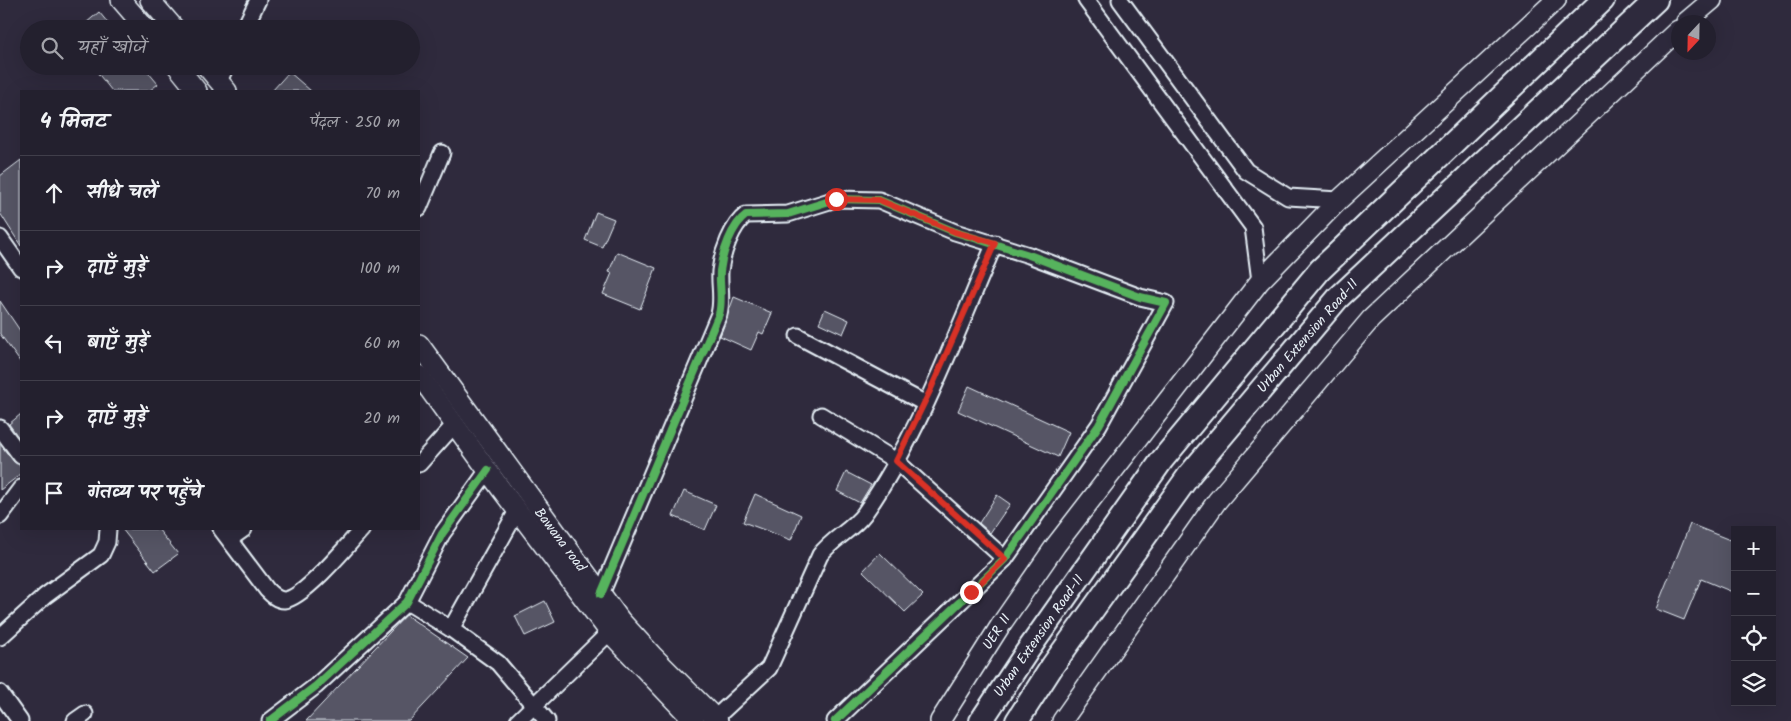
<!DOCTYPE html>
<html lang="hi">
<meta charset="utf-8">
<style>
:root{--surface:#23202e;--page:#2b2836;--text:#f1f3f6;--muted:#a3a3aa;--line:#403e4a}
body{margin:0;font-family:Kalam,"Playpen Sans Deva",sans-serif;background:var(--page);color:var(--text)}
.controls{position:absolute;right:15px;bottom:15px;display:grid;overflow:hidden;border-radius:0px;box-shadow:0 5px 20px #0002}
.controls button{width:45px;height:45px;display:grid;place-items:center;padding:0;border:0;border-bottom:1px solid var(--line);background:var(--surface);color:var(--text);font:25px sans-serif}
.compass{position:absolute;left:1671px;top:15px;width:45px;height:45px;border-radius:50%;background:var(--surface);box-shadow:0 5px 20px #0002;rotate:202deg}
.stop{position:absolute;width:15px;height:15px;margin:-11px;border:4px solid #d93025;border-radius:50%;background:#fff}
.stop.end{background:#d93025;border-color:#fff;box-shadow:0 1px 5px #0008}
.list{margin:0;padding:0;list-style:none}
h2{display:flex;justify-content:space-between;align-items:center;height:65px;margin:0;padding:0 20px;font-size:21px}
h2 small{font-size:16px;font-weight:400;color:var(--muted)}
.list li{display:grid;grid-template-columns:32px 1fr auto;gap:15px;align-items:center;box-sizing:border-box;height:75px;padding:0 20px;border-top:1px solid var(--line)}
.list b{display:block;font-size:19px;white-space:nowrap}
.list em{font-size:16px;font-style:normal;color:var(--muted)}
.icon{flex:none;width:28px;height:28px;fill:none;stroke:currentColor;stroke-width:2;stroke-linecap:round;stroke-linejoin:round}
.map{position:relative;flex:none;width:1791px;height:721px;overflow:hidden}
.search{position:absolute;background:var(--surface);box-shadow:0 5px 20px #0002;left:20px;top:20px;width:400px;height:55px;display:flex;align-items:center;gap:12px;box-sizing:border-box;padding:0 18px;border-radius:28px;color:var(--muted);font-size:19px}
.panel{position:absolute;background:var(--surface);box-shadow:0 5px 20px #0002;left:20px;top:90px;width:400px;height:440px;border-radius:0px}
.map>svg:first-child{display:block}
</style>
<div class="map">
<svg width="1791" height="721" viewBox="0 0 1791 721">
<rect width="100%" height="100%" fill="#2f2a3d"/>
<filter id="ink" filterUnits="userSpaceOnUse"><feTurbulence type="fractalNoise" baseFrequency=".02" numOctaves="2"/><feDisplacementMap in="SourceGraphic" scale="10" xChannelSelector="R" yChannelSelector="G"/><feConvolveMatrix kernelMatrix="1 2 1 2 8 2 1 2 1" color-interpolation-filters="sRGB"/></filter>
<g filter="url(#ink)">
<g fill="#575565" stroke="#e8f1f8">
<path d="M 99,12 L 113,29 L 79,29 Z"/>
<path d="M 92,66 L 143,66 L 158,84 L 149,91 L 112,91 Z"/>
<path d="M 289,72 L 311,91 L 272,91 Z"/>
<path d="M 21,160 L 21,246 L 0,213 L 0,176 Z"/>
<path d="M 596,212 L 614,219 L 602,247 L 585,240 Z"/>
<path d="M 617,252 L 656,268 L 640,309 L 603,294 L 612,273 L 609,272 Z"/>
<path d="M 734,297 L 772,313 L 763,334 L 759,332 L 751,350 L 720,336 Z"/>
<path d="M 0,301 L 21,332 L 21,363 L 0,334 Z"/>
<path d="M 825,309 L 849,320 L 843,334 L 819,323 Z"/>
<path d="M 969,386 L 1069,432 L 1058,457 L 958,411 Z"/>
<path d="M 21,414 L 21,441 L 9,424 Z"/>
<path d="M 0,444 L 14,462 L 21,465 L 21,474 L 0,490 Z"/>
<path d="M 846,472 L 871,485 L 860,503 L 837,491 Z"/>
<path d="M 684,491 L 716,505 L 705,530 L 673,516 Z"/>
<path d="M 755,494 L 801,515 L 791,540 L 743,522 Z"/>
<path d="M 997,495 L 1010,504 L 990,533 L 979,523 Z"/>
<path d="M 1690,524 L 1735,542 L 1735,593 L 1701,579 L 1684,620 L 1656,609 Z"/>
<path d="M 122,529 L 158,529 L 178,554 L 155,571 Z"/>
<path d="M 880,553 L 923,595 L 905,612 L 863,571 Z"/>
<path d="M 545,601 L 555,622 L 525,636 L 515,616 Z"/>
<path d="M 406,615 L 468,658 L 409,721 L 306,721 Z"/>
</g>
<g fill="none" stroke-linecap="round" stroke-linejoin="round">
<g stroke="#e8f1f8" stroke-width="19">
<g id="minor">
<path d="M 1086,0 L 1253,227 L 1260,281"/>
<path d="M 1120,0 L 1246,171 L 1288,197 L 1339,200"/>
<path d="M 244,29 L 258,0"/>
<path d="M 219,81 L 226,66"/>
<path d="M 419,208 L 442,153"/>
<path d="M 0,238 L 21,268"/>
<path d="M 798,336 L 924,403"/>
<path d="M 821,415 L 896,461 L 1005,559"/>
<path d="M 0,428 L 21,456"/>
<path d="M 419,464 L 455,424"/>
<path d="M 0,516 L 21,488"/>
<path d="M 221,529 L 267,590 C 272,595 277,600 284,600 C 303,599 349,544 362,529"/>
<path d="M 230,539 L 244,529"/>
<path d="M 601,594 L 719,314 C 723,299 719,286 720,271 C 722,253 732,225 746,215 L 788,214 L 836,199 L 879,200 L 955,232 L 1029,255 L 1140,297 L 1166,303 L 1099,425 L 1005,559 L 835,721"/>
<path d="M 407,602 L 451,629 L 498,663 L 547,721"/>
<path d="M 451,629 L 517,511"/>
<path d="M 0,637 L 45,596 L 101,555 L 107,542 L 108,529"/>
<path d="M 0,693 L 20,721"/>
<path d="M 715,718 L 769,668 L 820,555 C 832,539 852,530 864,514 C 919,436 957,331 995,243"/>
<path d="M 75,721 L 85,714"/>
<path d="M 270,721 L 316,686 L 407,602 L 442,534 L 488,470"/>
<path d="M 518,721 L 618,624"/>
</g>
</g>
<g stroke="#e8f1f8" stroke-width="22">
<g id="major">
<path d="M 121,0 L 146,29"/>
<path d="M 150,0 L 175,29"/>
<path d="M 1686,22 L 1712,0"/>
<path d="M 177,66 L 197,91"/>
<path d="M 206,66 L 227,91"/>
<path d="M 419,344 L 621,621 L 652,655 L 718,721"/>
<path d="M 419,375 L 501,489 L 610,633 L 694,721"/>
<path d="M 940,721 L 1002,623 L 1056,545 L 1260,281 L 1339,200 L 1556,0"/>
<path d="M 1062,721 L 1217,501 L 1371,319 L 1678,30"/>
</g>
</g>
<g stroke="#e8f1f8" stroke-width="26">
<g id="highway">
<path d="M 981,721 L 1026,653 L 1162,460 L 1320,270 L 1603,0"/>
<path d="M 1017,721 L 1053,665 L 1190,474 L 1338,298 L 1656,0"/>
</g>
</g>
<use href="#minor" stroke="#2f2a3d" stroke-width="15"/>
<use href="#major" stroke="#2f2a3d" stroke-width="19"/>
<use href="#highway" stroke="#2f2a3d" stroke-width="22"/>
<g stroke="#2f2a3d" stroke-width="11">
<g id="cycleway">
<path d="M 601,594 L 719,314 C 723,299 719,286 720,271 C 722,253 732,225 746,215 L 788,214 L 836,199 L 879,200 L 955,232 L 1029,255 L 1140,297 L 1166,303 L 1099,425 L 1005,559 L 835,721"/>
<path d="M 270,721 L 316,686 L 407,602 L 442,534 L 488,470"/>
</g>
</g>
<use href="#cycleway" stroke="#56b35d" stroke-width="8"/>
</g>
</g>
<g fill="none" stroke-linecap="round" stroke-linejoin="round" filter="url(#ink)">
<path stroke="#d93025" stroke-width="6" d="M 836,199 L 879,200 L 955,232 L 995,243 L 930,391 L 896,461 L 1005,559 L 971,592"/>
</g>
<g text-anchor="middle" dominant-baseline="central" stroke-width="4" stroke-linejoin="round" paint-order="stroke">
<g font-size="14" fill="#e8f1f8" stroke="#2f2a3d">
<text transform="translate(1308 336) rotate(-49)">Urban Extension Road-II</text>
<text transform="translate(560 540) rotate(53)">Bawana road</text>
<text transform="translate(997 632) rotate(-57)">UER II</text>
<text transform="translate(1039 636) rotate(-55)">Urban Extension Road-II</text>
</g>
</g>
</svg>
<div class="controls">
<button>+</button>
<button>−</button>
<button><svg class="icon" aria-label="locate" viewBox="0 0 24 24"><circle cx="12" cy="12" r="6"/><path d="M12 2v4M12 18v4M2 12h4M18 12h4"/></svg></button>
<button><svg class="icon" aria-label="layers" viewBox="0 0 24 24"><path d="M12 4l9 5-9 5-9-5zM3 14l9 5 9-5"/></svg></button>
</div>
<svg class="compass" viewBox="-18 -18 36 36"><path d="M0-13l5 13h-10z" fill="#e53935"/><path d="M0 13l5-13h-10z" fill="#a3a3aa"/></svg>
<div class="stop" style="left:836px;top:199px"></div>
<div class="stop end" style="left:971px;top:592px"></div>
<div class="search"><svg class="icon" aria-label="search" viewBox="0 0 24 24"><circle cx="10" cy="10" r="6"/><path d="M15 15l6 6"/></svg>यहाँ खोजें</div>
<section class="panel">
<h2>4 मिनट<small>पैदल · 250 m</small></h2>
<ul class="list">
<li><svg class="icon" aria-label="ahead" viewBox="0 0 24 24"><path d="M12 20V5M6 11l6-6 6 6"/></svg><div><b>सीधे चलें</b></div><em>70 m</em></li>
<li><svg class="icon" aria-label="right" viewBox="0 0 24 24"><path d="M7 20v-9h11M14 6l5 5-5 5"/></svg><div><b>दाएँ मुड़ें</b></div><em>100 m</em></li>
<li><svg class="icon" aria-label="left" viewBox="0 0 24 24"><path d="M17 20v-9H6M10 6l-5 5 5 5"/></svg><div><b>बाएँ मुड़ें</b></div><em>60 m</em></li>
<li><svg class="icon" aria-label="right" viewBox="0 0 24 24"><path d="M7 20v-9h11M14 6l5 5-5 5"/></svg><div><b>दाएँ मुड़ें</b></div><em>20 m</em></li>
<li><svg class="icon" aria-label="arrive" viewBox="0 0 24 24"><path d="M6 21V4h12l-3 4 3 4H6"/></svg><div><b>गंतव्य पर पहुँचे</b></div></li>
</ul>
</section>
</div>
